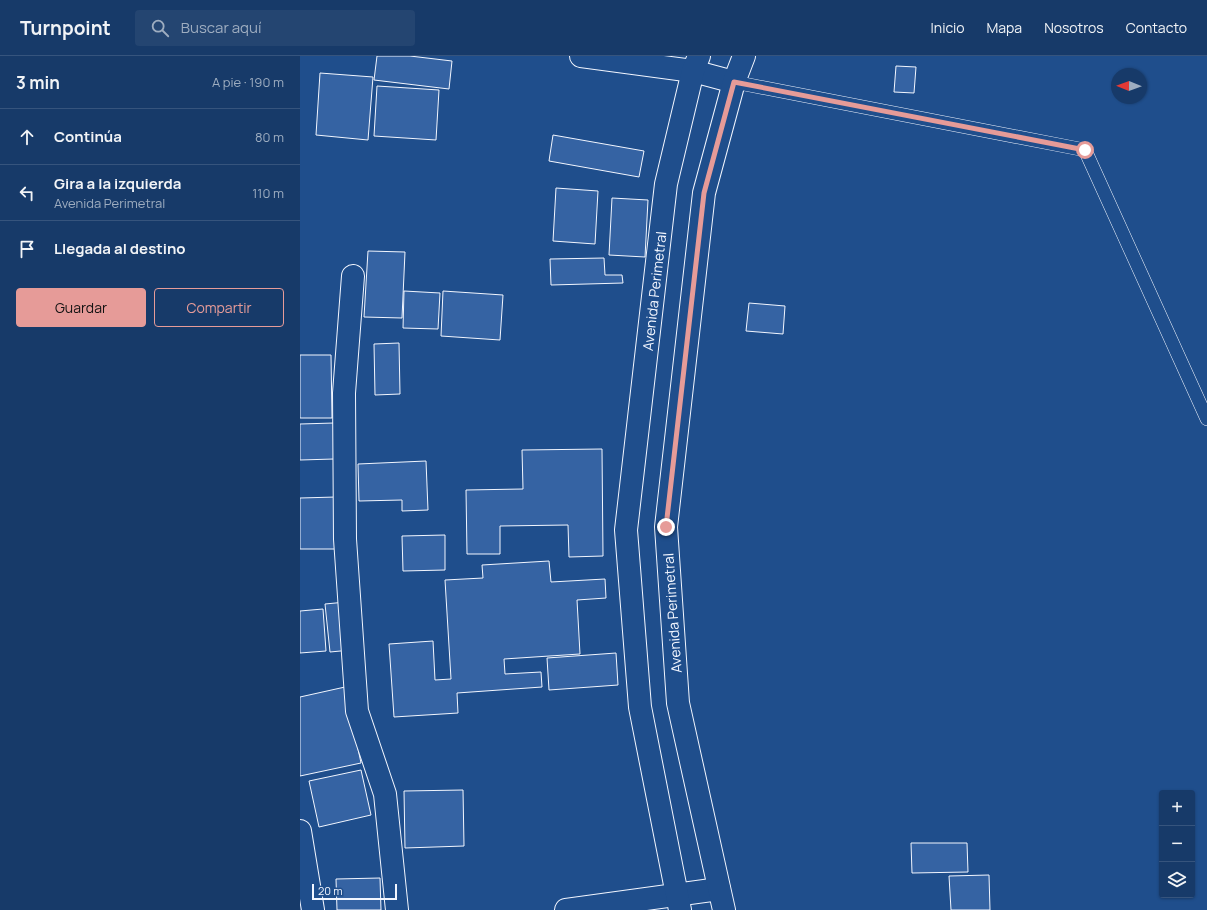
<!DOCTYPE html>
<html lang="es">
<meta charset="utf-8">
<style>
:root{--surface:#173a69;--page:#244571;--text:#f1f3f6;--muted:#9eadc0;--line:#36547d;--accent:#e69b98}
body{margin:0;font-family:Manrope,sans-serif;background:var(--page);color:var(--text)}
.controls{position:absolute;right:12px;bottom:12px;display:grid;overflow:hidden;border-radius:4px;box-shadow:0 1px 3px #0004}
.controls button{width:36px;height:36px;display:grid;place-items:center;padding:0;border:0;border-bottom:1px solid var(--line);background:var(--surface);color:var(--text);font:20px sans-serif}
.compass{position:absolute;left:811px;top:12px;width:36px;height:36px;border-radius:50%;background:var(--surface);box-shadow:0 1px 3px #0004;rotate:271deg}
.scale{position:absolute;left:12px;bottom:10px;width:85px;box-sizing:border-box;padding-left:4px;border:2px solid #f2f6ff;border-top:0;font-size:11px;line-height:14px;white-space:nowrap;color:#f2f6ff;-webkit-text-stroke:3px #1f4e8c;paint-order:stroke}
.stop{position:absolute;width:12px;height:12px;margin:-9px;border:3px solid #e69b98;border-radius:50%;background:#fff}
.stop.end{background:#e69b98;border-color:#fff;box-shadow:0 1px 4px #0008}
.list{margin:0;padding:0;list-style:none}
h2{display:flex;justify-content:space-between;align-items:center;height:52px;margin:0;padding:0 16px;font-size:17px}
h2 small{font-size:13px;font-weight:400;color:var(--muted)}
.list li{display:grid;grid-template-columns:26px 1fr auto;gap:12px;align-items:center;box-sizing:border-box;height:56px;padding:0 16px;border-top:1px solid var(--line)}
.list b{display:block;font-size:15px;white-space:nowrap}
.list p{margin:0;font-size:13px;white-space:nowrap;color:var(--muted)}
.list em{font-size:13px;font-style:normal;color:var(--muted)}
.actions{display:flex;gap:8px;padding:12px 16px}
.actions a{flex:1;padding:9px 0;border:1px solid var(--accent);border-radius:4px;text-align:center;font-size:14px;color:var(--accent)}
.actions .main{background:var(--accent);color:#111}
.icon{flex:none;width:22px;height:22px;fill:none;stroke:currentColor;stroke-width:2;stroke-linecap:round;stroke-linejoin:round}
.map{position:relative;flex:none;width:907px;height:854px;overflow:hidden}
header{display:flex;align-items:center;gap:24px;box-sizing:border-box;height:56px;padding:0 20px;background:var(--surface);border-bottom:1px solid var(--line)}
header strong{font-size:19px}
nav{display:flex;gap:22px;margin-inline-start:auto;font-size:14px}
.search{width:280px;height:36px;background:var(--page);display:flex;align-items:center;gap:10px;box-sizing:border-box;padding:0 14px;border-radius:4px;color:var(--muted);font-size:15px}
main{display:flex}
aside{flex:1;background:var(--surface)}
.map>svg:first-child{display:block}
</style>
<header>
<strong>Turnpoint</strong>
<div class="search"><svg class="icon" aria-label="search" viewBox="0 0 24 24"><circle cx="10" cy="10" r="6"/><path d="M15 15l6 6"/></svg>Buscar aquí</div>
<nav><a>Inicio</a><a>Mapa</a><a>Nosotros</a><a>Contacto</a></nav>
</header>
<main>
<aside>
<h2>3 min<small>A pie · 190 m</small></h2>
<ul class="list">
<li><svg class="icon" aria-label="ahead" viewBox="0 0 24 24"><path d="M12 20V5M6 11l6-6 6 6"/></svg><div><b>Continúa</b></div><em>80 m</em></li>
<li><svg class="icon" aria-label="left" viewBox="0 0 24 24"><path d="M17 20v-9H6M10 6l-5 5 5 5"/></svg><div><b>Gira a la izquierda</b><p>Avenida Perimetral</p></div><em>110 m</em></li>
<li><svg class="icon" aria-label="arrive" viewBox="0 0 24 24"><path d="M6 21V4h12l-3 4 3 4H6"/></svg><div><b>Llegada al destino</b></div></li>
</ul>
<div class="actions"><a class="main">Guardar</a><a>Compartir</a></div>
</aside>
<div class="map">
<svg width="907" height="854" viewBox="0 0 907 854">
<rect width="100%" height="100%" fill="#1f4e8c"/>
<g fill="#3563a3" stroke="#f2f6ff">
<path d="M 77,0 L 110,0 L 152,5 L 149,33 L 74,24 Z"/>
<path d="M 596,10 L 616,11 L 614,37 L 594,36 Z"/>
<path d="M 20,17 L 73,21 L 68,84 L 16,79 Z"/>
<path d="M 77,30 L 139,34 L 136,84 L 74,80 Z"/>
<path d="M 253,79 L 344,95 L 339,121 L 249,105 Z"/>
<path d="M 256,132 L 298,135 L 295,188 L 253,185 Z"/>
<path d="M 312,142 L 348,144 L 345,201 L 309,199 Z"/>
<path d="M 68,195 L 105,196 L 102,262 L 64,261 Z"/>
<path d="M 304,202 L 305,219 L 322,219 L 323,227 L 251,229 L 250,203 Z"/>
<path d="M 104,235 L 140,237 L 138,273 L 103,272 Z"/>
<path d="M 143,235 L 203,239 L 200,284 L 141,280 Z"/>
<path d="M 449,247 L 485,250 L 483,278 L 446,275 Z"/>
<path d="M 99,287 L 100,338 L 75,339 L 74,288 Z"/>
<path d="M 0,299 L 31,299 L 32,362 L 0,362 Z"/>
<path d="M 34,367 L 34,403 L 0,404 L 0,368 Z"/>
<path d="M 302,393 L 303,500 L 269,501 L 268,469 L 200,470 L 200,498 L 167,498 L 166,434 L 223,433 L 222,394 Z"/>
<path d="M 126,405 L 128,454 L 102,455 L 102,444 L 59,445 L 58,408 Z"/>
<path d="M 36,441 L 37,493 L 0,493 L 0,442 Z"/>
<path d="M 145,479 L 145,514 L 103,515 L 102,480 Z"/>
<path d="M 249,505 L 251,526 L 305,523 L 306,542 L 277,544 L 280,598 L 204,603 L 205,618 L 241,616 L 242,631 L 157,637 L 158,657 L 94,661 L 89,588 L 133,585 L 135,624 L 151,623 L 145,524 L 183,522 L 182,509 Z"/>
<path d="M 46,546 L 51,594 L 30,596 L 25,548 Z"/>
<path d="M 23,553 L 26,595 L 0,597 L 0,555 Z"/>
<path d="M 316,597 L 318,629 L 249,634 L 247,602 Z"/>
<path d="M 45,631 L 61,707 L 0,720 L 0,641 Z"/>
<path d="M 61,714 L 71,759 L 19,771 L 9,725 Z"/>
<path d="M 163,734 L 164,790 L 105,792 L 104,735 Z"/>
<path d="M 611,787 L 667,787 L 668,816 L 612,817 Z"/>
<path d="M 689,819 L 690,854 L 651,854 L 649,820 Z"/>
<path d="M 80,822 L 81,854 L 37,854 L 36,823 Z"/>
</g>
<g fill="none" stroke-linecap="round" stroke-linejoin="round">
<g stroke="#f2f6ff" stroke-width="14">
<path id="lane" d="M 434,26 L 785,94 L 907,363"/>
</g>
<g stroke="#f2f6ff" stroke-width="24">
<g id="street">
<path d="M 281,0 L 393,15 L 434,26"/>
<path d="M 53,220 L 44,337 L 45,483 L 57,655 L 85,738 L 97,854"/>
<path d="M 0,775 L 13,854"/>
<path d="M 266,854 L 419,833"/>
</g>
</g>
<g stroke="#f2f6ff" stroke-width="24">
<g id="secondary">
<path id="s1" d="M 380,854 L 340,651 L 326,474 L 366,128 L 393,15 L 399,0"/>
<path d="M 424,854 L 378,647 L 366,471 L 404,137 L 434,26 L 444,0"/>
</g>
</g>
<use href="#lane" stroke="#1f4e8c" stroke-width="13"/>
<use href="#street" stroke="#1f4e8c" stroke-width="22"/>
<use href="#secondary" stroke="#1f4e8c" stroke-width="22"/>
</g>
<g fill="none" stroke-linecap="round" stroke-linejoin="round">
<path stroke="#e69b98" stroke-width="5" d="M 366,471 L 404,137 L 434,26 L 785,94"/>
</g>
<g text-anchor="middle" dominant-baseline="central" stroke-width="3" stroke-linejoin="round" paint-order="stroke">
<g font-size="14" fill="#f2f6ff" stroke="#1f4e8c">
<text stroke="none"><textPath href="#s1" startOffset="625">Avenida Perimetral</textPath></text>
<text transform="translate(372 557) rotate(-94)">Avenida Perimetral</text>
</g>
</g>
</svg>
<div class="controls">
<button>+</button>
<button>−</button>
<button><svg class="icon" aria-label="layers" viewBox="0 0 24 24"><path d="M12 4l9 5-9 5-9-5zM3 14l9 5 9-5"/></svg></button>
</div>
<svg class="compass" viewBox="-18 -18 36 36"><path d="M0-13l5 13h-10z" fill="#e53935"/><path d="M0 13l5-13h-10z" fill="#9eadc0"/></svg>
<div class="scale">20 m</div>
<div class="stop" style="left:785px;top:94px"></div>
<div class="stop end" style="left:366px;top:471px"></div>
</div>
</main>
